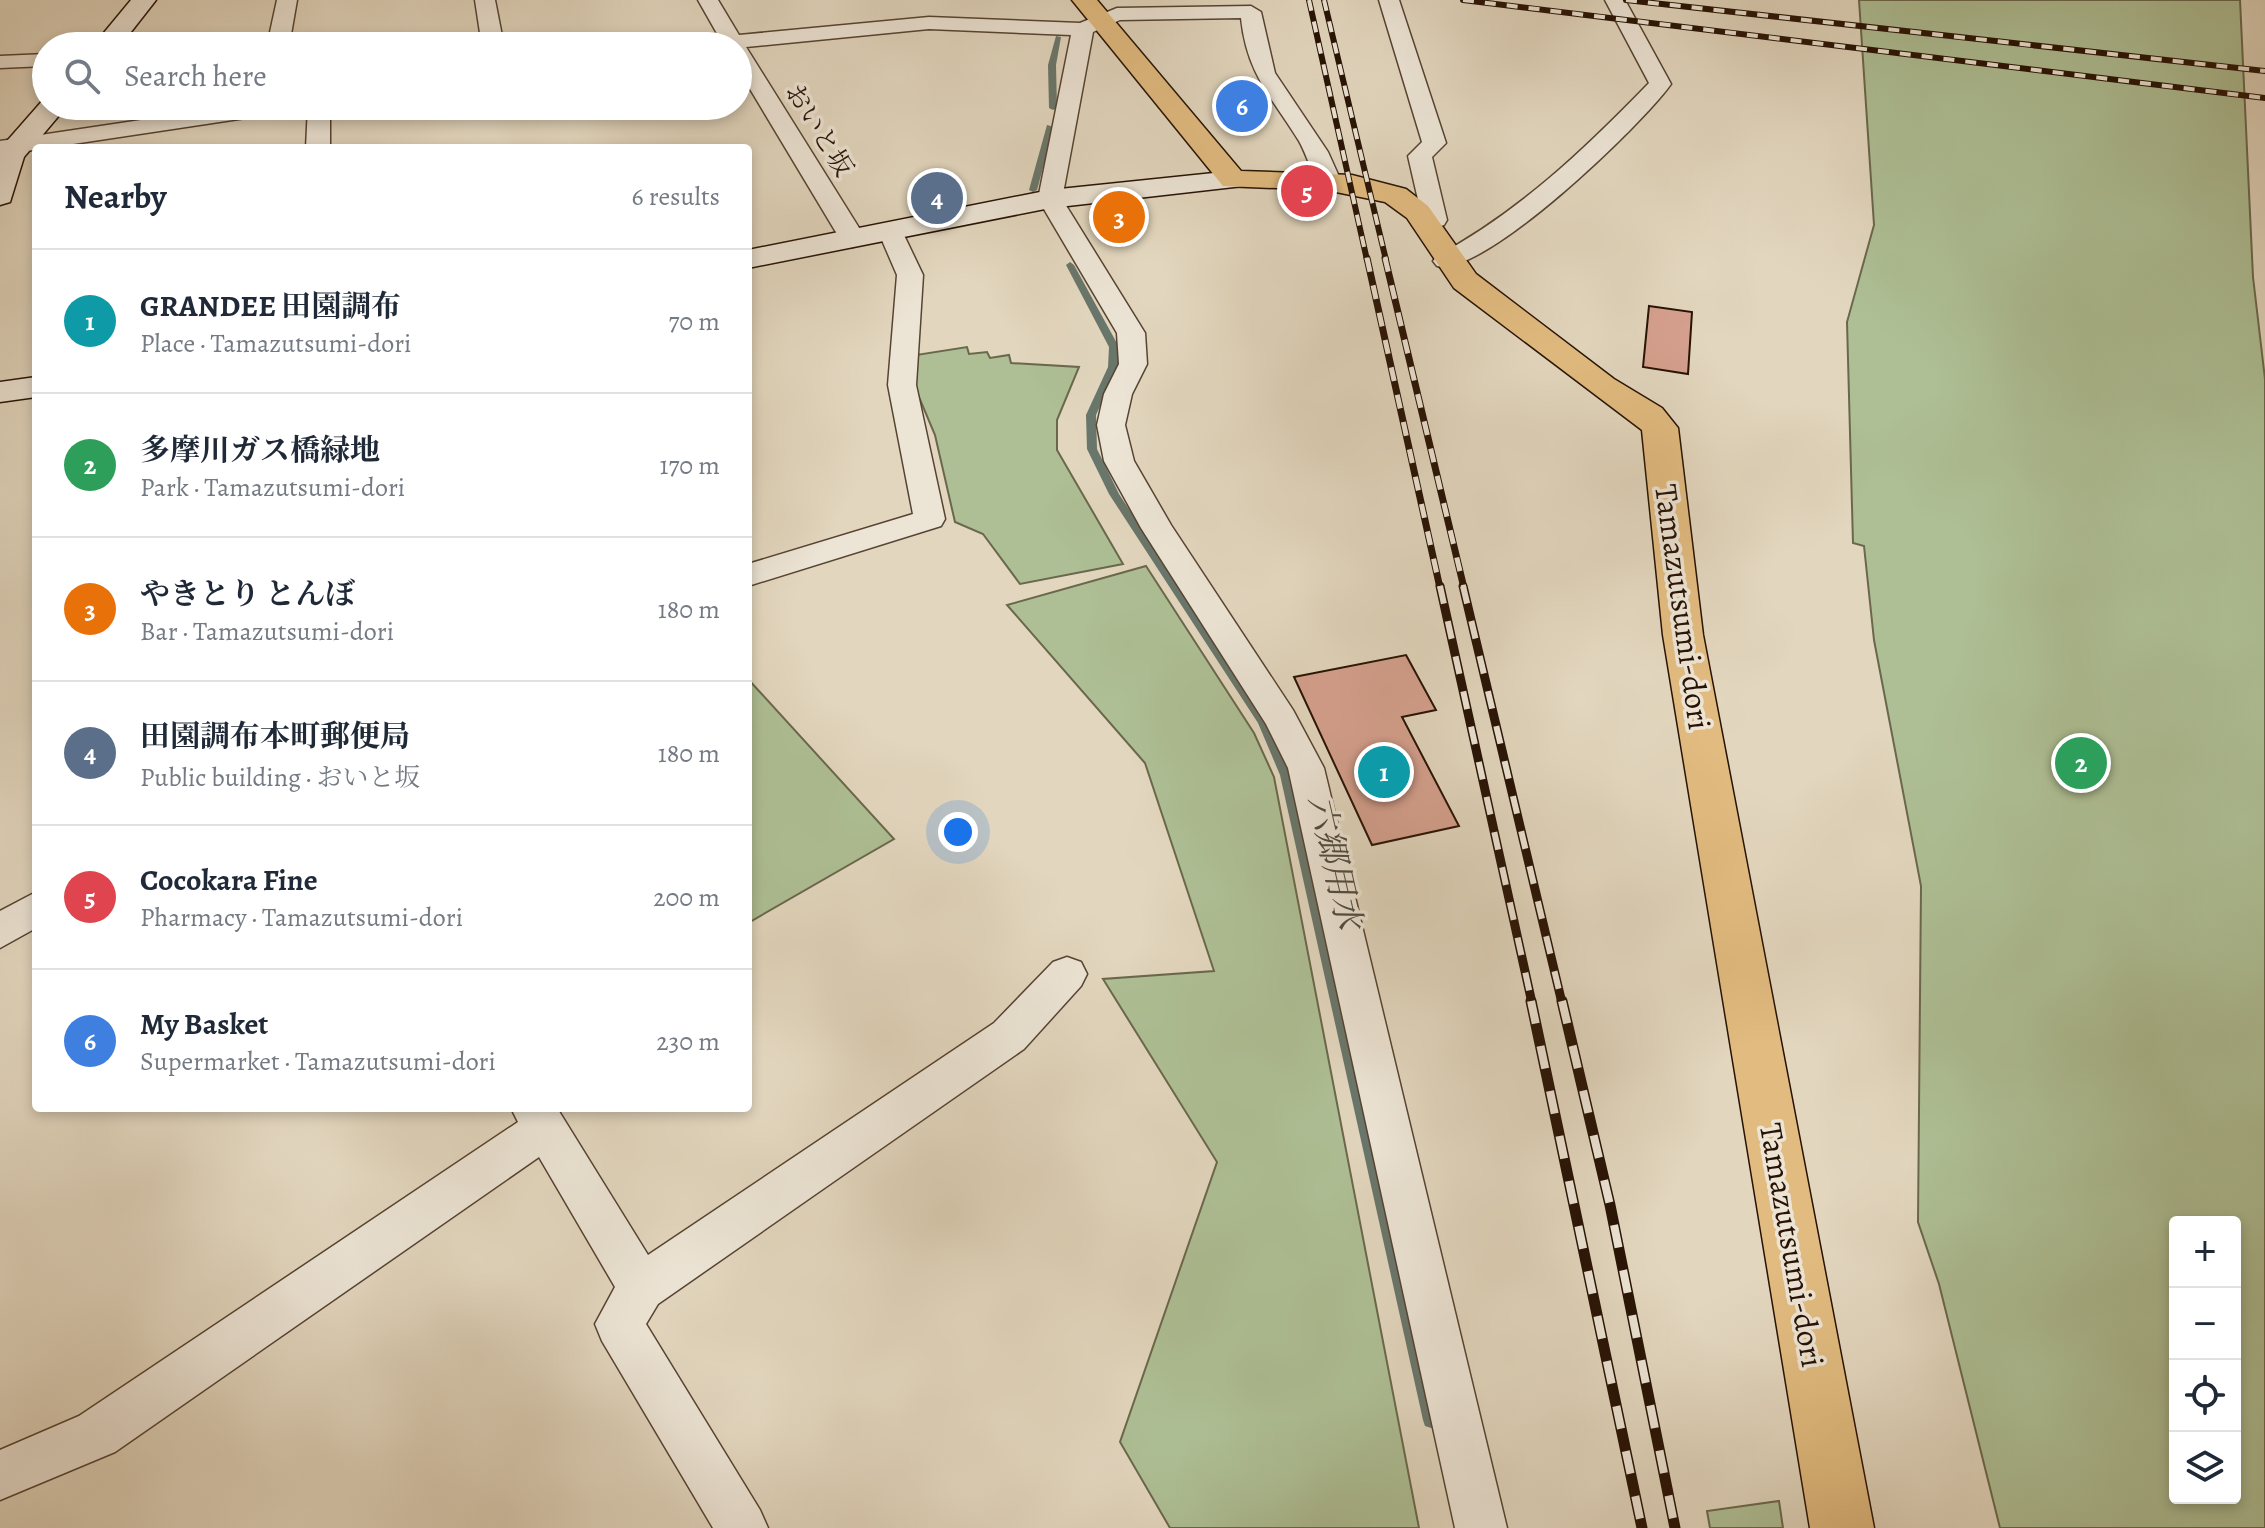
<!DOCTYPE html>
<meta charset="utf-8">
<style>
:root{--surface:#fff;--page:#f6f6f7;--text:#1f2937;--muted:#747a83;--line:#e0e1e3;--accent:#111827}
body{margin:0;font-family:Alegreya,"Noto Serif JP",serif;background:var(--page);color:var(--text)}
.controls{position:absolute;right:24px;bottom:24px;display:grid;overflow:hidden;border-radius:8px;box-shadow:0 4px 12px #0003}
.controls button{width:72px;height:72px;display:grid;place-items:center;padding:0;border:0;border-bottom:2px solid var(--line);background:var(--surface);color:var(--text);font:40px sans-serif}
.you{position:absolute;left:958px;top:832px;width:28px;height:28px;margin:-20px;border:6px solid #fff;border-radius:50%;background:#1a73e8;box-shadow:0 0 0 12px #1a73e833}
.badge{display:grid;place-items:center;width:52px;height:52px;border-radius:50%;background:var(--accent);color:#fff;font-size:26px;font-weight:700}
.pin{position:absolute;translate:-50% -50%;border:4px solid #fff;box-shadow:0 2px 8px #0006}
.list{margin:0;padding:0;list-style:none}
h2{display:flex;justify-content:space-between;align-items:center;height:104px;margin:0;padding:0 32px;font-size:34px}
h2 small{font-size:26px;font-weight:400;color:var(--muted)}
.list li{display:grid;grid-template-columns:52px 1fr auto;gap:24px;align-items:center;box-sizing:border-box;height:144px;padding:0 32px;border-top:2px solid var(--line)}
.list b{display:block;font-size:30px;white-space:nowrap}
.list p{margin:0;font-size:26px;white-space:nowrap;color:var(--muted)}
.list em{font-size:26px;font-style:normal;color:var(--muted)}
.icon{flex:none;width:44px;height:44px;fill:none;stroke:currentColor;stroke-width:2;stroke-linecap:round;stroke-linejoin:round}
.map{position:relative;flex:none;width:2265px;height:1528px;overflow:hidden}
.search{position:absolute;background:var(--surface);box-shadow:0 4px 12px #0003;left:32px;top:32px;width:720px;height:88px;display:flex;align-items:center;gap:20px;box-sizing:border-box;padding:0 28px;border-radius:44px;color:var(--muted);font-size:30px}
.panel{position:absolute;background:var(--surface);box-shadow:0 4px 12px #0003;left:32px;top:144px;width:720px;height:968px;border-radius:8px}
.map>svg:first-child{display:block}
</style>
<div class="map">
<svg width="2265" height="1528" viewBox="0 0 2265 1528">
<rect width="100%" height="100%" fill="#e2d6be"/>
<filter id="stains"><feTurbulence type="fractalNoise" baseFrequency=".0025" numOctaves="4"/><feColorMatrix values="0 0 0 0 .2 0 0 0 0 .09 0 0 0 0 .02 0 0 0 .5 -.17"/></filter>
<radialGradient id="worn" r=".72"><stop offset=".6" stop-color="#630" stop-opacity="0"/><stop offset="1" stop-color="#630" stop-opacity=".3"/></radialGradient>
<g fill="#aebf95" stroke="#6a684c" stroke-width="2" fill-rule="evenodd">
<path d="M 1859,0 L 2240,0 L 2253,277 L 2265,379 L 2265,1528 L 2000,1528 L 1939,1284 L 1918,1222 L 1921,886 L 1874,640 L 1864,546 L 1853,543 L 1847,322 L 1874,225 ZM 2235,1222 L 2235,1498 L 2175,1498 L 2175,1222 Z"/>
<path d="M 967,347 L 969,354 L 987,352 L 990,358 L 1009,355 L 1011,363 L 1079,367 L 1057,420 L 1057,450 L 1123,564 L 1020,584 L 983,534 L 955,522 L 935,435 L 916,390 L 916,355 Z"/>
<path d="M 1146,566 L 1254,733 L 1274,777 L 1419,1528 L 1170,1528 L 1120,1442 L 1217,1162 L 1103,979 L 1214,971 L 1145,763 L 1007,605 Z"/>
<path d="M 748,679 L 894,839 L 748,923 Z"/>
<path d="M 1779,1501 L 1783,1528 L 1710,1528 L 1707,1511 Z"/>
</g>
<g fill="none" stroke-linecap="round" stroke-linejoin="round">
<g fill="#69766b" fill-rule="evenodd">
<path d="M 1056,36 L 1061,37 L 1056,65 L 1057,108 L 1053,110 L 1049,108 L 1048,65 Z"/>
<path d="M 1047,125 L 1054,127 L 1037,190 L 1033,192 L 1029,190 Z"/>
<path d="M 1070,262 L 1074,265 L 1119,347 L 1118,367 L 1096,415 L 1097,449 L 1119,494 L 1267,719 L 1292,775 L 1439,1420 L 1437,1426 L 1431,1428 L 1425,1426 L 1423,1420 L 1280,775 L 1258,723 L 1109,494 L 1087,449 L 1086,415 L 1108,367 L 1109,347 L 1066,265 Z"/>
</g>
</g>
<g fill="#d5a08e" stroke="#271204" stroke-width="2">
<path d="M 1649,306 L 1692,312 L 1688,374 L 1643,367 Z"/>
<path d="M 1406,655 L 1436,710 L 1402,717 L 1459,826 L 1372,845 L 1294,677 Z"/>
</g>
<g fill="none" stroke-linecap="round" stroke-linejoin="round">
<g stroke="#564332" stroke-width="3">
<g id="street">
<path d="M 277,0 L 297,0 L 289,46 L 267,46 Z"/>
<path d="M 475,0 L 495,0 L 504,46 L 482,46 Z"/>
<path d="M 698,0 L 718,0 L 739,35 L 929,17 L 1080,23 L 1117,8 L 1251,6 L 1261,12 L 1275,73 L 1328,152 L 1341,181 L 1337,186 L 1321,186 C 1311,173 1307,155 1299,141 C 1271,96 1247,74 1241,18 L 1120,20 L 1093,32 L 1062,199 L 1145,333 L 1147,364 L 1132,394 L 1125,425 L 1134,461 L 1171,525 L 1293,710 L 1324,768 L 1507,1528 L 1455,1528 L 1288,768 L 1266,724 L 1141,528 L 1104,461 L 1097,425 L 1104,394 L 1119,364 L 1117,333 L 1038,199 L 1071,35 L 929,29 L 746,47 L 866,239 L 853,247 L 840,239 L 738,69 L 738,46 L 678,46 L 689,40 L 719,37 Z"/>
<path d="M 1379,0 L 1399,0 L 1446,143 L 1432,157 L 1447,220 L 1444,225 L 1424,232 L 1412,225 L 1422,217 L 1408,156 L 1422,142 Z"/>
<path d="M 1605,0 L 1625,0 L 1671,84 C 1643,124 1483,278 1437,266 L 1433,261 L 1437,256 C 1519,212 1584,150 1649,83 Z"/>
<path d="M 46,54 L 46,66 L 0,68 L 0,56 Z"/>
<path d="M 235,106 L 291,106 L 280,113 L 0,155 L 0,141 Z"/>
<path d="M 308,106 L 330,106 L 330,148 L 306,148 Z"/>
<path d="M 890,224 L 902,231 L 923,275 L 916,385 L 945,519 L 941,526 L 748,586 L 748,564 L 913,514 L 888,385 L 897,275 L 878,231 Z"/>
<path d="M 36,892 L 36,928 L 0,948 L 0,911 Z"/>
<path d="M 1067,957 L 1081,962 L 1087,974 L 1081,986 L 1024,1049 L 658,1304 L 646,1324 L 760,1510 L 768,1528 L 713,1528 L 602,1341 L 595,1324 L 615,1287 L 539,1157 L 115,1452 L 0,1500 L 0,1450 L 79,1416 L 518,1122 L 511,1108 L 557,1108 L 648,1255 L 994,1023 L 1053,962 Z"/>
</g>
</g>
<g stroke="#271204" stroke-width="3">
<g id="secondary">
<path d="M 131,0 L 156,0 L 120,46 L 93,46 Z"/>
<path d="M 43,100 L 46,106 L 67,106 L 24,157 L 10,202 L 0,205 L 0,149 Z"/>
<path d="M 1233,171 L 1243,174 L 1248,180 L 1243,186 L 1050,208 L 748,268 L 748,250 L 1050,190 Z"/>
<path d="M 36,377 L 36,397 L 0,402 L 0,382 Z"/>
</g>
</g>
<g stroke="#271204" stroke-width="3">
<path id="primary" d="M 1072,0 L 1097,0 L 1241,171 L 1352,175 L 1406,189 L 1428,206 L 1476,274 L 1614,379 L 1662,408 L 1678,428 L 1703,635 L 1874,1528 L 1810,1528 L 1663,635 L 1642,430 L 1454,288 L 1407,218 L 1385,202 L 1326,190 L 1223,186 Z"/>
</g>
<use href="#street" fill="#ece4d5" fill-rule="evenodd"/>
<use href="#secondary" fill="#ece4d5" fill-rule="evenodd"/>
<use href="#primary" fill="#e1bb7f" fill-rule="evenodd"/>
<g stroke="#271204" stroke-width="6">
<g id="rail-far3">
<path d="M 1309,0 L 1367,260"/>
<path d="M 1324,0 L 1386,260"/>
<path d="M 1463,0 L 2265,98"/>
<path d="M 1626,0 L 2265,71"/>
</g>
</g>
<g stroke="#271204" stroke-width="7">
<g id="rail-far2">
<path d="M 1367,258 L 1440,588"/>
<path d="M 1385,258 L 1464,588"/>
</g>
</g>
<g stroke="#271204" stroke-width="9">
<g id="rail-far1">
<path d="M 1440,586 L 1532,1003"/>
<path d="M 1463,586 L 1562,1003"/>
</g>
</g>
<g stroke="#271204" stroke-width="11">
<g id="rail">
<path d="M 1531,1001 L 1642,1528"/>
<path d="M 1562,1001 L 1610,1205 L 1675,1528"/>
</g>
</g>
<use href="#rail-far3" stroke="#ece4d5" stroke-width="4" stroke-dasharray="11" stroke-linecap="butt"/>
<use href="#rail-far2" stroke="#ece4d5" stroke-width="5" stroke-dasharray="14" stroke-linecap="butt"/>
<use href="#rail-far1" stroke="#ece4d5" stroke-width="6" stroke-dasharray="18" stroke-linecap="butt"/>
<use href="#rail" stroke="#ece4d5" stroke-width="8" stroke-dasharray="23" stroke-linecap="butt"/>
</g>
<g text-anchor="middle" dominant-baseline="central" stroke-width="7" stroke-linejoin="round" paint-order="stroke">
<g font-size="26" fill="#271204" stroke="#ece4d5">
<text transform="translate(819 130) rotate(58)">おいと坂</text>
</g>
<g font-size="32" fill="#271204" stroke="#ece4d5">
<text transform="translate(1683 607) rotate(82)">Tamazutsumi-dori</text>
<text transform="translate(1792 1245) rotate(80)">Tamazutsumi-dori</text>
</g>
<g font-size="34" font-style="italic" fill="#4e4c40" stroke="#ece4d5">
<text transform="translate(1335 862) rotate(77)">六郷用水</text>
</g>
</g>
<rect width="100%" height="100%" filter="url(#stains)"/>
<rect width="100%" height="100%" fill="url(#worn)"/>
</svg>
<div class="controls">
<button>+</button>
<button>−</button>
<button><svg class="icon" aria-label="locate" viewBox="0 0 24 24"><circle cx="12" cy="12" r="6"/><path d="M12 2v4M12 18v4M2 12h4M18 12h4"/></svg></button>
<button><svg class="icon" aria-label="layers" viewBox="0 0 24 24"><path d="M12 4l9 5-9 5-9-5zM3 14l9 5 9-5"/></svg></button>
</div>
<div class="you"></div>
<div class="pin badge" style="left:1384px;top:772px;background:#0f9aa8">1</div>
<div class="pin badge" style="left:2081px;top:763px;background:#2e9e5b">2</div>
<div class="pin badge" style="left:1119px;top:217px;background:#e8710a">3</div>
<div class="pin badge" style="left:937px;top:198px;background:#5c6f8a">4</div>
<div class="pin badge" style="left:1307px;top:191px;background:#e0444e">5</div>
<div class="pin badge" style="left:1242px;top:106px;background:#3f7fe0">6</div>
<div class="search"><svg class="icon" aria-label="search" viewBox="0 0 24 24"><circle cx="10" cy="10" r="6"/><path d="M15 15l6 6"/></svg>Search here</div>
<section class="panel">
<h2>Nearby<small>6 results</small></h2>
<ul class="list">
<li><span class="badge" style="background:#0f9aa8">1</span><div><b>GRANDEE 田園調布</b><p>Place · Tamazutsumi-dori</p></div><em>70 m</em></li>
<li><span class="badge" style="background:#2e9e5b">2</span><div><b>多摩川ガス橋緑地</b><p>Park · Tamazutsumi-dori</p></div><em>170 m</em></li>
<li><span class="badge" style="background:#e8710a">3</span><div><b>やきとり とんぼ</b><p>Bar · Tamazutsumi-dori</p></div><em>180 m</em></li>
<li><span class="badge" style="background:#5c6f8a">4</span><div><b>田園調布本町郵便局</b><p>Public building · おいと坂</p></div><em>180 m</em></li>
<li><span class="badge" style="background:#e0444e">5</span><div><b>Cocokara Fine</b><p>Pharmacy · Tamazutsumi-dori</p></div><em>200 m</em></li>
<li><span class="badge" style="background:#3f7fe0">6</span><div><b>My Basket</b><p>Supermarket · Tamazutsumi-dori</p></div><em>230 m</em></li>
</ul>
</section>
</div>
